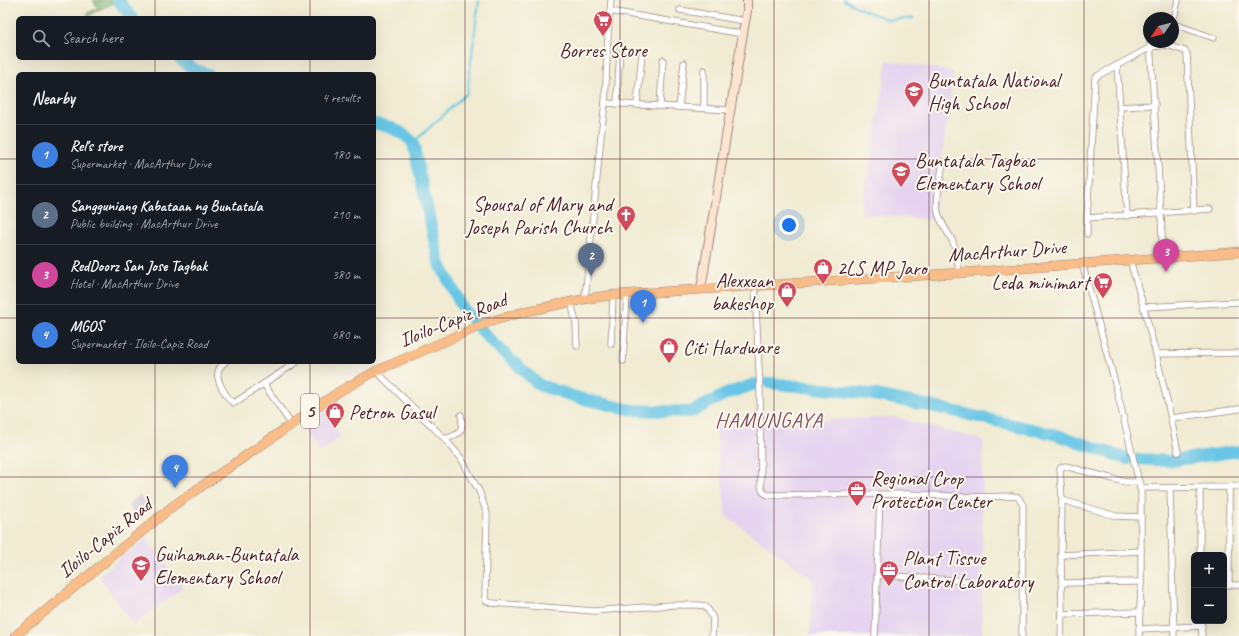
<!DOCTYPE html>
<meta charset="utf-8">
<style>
:root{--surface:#171b24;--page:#242831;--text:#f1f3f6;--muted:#9ea1a6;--line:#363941;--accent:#2563eb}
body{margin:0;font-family:Caveat,sans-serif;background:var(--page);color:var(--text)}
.controls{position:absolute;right:12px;bottom:12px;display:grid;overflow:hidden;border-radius:6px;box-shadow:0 4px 16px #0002}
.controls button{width:36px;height:36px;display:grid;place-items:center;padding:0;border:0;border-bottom:1px solid var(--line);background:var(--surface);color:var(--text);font:20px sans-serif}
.compass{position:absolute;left:1143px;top:12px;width:36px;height:36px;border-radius:50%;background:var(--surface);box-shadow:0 4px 16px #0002;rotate:235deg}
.you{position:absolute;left:789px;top:225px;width:14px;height:14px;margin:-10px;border:3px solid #fff;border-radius:50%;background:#1a73e8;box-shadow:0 0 0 6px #1a73e833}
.badge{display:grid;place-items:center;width:26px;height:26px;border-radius:50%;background:var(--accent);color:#fff;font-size:13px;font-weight:700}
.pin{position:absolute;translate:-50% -33px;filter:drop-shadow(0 1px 2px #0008)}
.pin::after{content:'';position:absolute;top:21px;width:14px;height:12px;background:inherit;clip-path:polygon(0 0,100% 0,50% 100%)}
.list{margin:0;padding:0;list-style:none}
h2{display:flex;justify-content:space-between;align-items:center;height:52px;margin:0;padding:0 16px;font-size:17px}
h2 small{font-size:13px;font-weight:400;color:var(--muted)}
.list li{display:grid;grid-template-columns:26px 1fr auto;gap:12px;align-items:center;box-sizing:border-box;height:60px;padding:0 16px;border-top:1px solid var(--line)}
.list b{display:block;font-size:15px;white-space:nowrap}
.list p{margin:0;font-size:13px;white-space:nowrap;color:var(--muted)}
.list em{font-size:13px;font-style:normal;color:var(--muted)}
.icon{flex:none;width:22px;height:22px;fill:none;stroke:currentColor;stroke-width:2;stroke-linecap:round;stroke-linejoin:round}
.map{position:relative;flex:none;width:1239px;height:636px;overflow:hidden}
.search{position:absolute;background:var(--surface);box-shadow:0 4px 16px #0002;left:16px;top:16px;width:360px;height:44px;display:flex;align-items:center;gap:10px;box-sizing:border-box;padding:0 14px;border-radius:6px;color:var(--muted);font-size:15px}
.panel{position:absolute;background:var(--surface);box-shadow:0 4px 16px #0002;left:16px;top:72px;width:360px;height:292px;border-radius:6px}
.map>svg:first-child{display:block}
</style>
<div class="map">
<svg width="1239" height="636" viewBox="0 0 1239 636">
<rect width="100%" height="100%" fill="#fbf7ec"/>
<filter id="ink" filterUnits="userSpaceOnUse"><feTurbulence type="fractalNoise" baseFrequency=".025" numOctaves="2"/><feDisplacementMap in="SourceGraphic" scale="8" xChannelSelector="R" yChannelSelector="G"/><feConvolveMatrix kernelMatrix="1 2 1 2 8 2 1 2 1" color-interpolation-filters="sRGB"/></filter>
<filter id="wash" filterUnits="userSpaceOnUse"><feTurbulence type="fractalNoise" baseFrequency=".012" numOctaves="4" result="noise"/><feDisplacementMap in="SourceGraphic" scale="16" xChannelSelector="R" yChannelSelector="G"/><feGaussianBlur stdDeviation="0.9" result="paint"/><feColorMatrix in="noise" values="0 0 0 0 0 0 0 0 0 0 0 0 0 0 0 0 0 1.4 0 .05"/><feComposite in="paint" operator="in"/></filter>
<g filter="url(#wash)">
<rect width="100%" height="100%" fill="#f0ebd2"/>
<g fill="#e5d3f0">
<path d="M 887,60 L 954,72 L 933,220 L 860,214 L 874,144 Z"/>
<path d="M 324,411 L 341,437 L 319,452 L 302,425 Z"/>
<path d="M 894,417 L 983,440 L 982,636 L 810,636 L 813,579 L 726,516 L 715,426 Z"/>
<path d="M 146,537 L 183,588 L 133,625 L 99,576 Z"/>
</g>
<path fill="#c7c0d8" d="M 140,495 L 150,507 L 138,518 L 128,506 L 133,500 Z"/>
<path fill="#7db878" stroke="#646c52" d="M 93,0 L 115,0 L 117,2 L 96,11 L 89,17 L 87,13 L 98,8 Z"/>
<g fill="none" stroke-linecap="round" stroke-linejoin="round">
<g stroke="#67c6e5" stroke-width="2">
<path d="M 844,0 L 863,10 L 890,20 L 914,18"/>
<path d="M 413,143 L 467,93 L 479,0"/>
</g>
<g stroke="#67c6e5" stroke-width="12">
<path d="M 118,0 L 132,18"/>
<path d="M 179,58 L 193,69 L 208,74"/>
<path d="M 374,124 C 388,125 404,132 413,143 L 439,262 L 463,309 L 490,340 L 539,385 L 579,398 L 632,410 L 691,412 L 726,394 L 755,384"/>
<path d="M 769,383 L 870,394 L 935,407 L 1057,435 L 1128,459"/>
<path d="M 1139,459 L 1170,461 L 1239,451"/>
</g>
</g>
</g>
<g filter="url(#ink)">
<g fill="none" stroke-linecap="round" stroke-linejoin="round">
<g stroke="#9d857e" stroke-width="7">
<g id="street">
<path d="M 680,10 L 745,21"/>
<path d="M 610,11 L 743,34"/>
<path d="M 1173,24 L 1178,0"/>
<path d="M 1174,24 L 1214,38"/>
<path d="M 1150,42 L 1161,214 L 1163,257"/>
<path d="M 1117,65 L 1127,216"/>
<path d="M 605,103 L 731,110"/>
<path d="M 617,104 L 620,49"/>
<path d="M 637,105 L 642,54"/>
<path d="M 660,106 L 663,60"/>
<path d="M 679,107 L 684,63"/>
<path d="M 1120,107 L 1155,105"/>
<path d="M 704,108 L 704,70"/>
<path d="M 943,163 C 941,176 935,200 938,212 C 940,222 947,231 952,240 C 957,250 958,261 959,273"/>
<path d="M 1087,218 L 1210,209"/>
<path d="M 1087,234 L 1087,218 L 1095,78 L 1099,75 L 1151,47 L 1167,45 L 1185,51 L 1187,54 L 1194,211"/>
<path d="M 1130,260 C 1149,323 1165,387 1178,452"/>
<path d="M 1082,263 L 1115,383 L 1139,482 L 1141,492 L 1141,582 L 1139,636"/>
<path d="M 755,286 L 760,391 L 761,486 L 763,492 L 768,495 L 908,494 L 969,497 L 1012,496 L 1018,497 L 1023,505 L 1022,636"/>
<path d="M 585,299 L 601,136 L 605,103 L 608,35 L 611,0"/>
<path d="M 571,302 L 576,323 L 577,346"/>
<path d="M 1144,307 L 1239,302"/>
<path d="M 611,344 L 613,295"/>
<path d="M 1156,354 L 1239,353"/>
<path d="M 623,361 L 627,294"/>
<path d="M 225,362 C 222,365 218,368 218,373 C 216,381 228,400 234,403 L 297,362"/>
<path d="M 376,371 L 445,439 L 461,458 L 479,491 L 487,514 L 485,598 L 486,601 L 492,603 L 594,611 L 671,605 L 699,605 L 705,606 L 709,611 L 713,619 L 712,636"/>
<path d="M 264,384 L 291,424"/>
<path d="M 1172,418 L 1239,409"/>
<path d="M 445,439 C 461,434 464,431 461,415"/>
<path d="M 1140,488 L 1229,487 L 1239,486"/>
<path d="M 1170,488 L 1174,636"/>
<path d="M 1200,488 L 1200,555"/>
<path d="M 1062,500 L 1116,516 L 1141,517"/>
<path d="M 1061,555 L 1141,551"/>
<path d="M 877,575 L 967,581"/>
<path d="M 1062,583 L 1141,582"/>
<path d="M 1224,585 L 1239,585"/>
<path d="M 1229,585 L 1229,487"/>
<path d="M 1062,614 L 1139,612"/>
<path d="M 1201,621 L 1202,636"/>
<path d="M 1139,629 L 1202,626"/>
<path d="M 875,636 L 880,495"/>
<path d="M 1061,636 L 1062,614 L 1061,555 L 1062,500 L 1060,469 L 1062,467 L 1065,466 L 1125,482 L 1139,482"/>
</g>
</g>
<g stroke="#9d857e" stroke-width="10">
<path id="secondary" d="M 701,289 L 744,27 L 747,11 L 747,0"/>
</g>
<g stroke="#9d857e" stroke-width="10">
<path id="primary" d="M 15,636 L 173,506 L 340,391 L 376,371 L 489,322 L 523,312 L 585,299 L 613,295 L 959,273 L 1239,252"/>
</g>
<use href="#street" stroke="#fff" stroke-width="5.5"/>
<use href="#secondary" stroke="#fce5d0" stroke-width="8"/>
<use href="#primary" stroke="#f8bd89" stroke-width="9"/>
</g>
</g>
<path fill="none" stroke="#4a1f2b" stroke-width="1" stroke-opacity="0.55" d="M 155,0 L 155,18M 310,0 L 310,18M 465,0 L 465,636M 620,0 L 620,636M 774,0 L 774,636M 929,0 L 929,636M 1084,0 L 1084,636M 155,58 L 155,74M 310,58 L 310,74M 0,159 L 18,159M 374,159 L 1239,159M 0,318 L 18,318M 374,318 L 1239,318M 155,362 L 155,636M 310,362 L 310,636M 0,477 L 1239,477"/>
<defs>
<g id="supermarket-pin" transform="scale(1)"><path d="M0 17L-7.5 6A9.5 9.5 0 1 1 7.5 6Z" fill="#d1495b" stroke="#fbf7ec"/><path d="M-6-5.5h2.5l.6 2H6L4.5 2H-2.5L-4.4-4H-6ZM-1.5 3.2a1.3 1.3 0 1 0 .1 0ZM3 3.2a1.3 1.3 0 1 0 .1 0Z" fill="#fff"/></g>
<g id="school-pin" transform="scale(1)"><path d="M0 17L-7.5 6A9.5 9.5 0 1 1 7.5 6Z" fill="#d1495b" stroke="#fbf7ec"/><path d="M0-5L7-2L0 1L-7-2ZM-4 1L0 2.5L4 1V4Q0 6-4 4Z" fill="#fff"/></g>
<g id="church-pin" transform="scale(1)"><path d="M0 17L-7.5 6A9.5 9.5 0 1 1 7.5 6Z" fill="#d1495b" stroke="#fbf7ec"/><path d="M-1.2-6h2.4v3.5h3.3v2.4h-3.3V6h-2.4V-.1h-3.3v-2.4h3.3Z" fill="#fff"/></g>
<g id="shop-pin" transform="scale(1)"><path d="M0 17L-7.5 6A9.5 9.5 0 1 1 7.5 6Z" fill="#d1495b" stroke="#fbf7ec"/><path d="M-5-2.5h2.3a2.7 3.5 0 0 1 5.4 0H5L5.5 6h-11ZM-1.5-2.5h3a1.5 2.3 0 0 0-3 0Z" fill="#fff"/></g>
<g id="office-pin" transform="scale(1)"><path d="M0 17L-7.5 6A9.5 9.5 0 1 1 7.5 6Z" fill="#d1495b" stroke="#fbf7ec"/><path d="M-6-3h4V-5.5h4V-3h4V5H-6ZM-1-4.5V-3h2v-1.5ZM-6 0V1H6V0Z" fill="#fff"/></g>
</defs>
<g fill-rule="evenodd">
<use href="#supermarket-pin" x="603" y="20"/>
<use href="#school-pin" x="914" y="91"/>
<use href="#school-pin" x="901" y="171"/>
<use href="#church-pin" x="626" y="215"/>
<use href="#shop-pin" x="823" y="268"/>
<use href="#supermarket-pin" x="1103" y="282"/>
<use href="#shop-pin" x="787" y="291"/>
<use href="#shop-pin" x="669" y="347"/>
<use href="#shop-pin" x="335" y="412"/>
<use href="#office-pin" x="857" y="490"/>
<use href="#school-pin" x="141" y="565"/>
<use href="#office-pin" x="889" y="570"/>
</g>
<g text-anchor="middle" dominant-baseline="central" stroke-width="4" stroke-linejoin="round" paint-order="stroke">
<rect fill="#fbf7ec" stroke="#7f6065" stroke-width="1" x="301" y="394" width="18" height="34" rx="3"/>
<g font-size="19" font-weight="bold" fill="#4a1f2b">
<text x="310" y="411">5</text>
</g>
<g font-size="20" fill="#4a1f2b" stroke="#fbf7ec" text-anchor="start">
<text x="603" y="50" text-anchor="middle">Borres Store</text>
<text x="928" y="80">Buntatala National<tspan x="928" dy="23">High School</tspan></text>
<text x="915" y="160">Buntatala Tagbac<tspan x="915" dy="23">Elementary School</tspan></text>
<text x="612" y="204" text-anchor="end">Spousal of Mary and<tspan x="612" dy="23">Joseph Parish Church</tspan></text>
<text x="837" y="268">2LS MP Jaro</text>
<text x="773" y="280" text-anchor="end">Alexxean<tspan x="773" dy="23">bakeshop</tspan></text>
<text x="1089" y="282" text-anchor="end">Leda minimart</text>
<text x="683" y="347">Citi Hardware</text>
<text x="349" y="412">Petron Gasul</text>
<text x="871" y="478">Regional Crop<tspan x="871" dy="23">Protection Center</tspan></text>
<text x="155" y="554">Guihaman-Buntatala<tspan x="155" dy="23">Elementary School</tspan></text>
<text x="903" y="558">Plant Tissue<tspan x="903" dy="23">Control Laboratory</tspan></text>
</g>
<g font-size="20" fill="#4a1f2b" stroke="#fbf7ec">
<text transform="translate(1007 251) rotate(-4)">MacArthur Drive</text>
<text transform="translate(453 320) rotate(-22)">Iloilo-Capiz Road</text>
<text transform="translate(105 538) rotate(-39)">Iloilo-Capiz Road</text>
</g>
<g font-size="21" letter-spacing="1" fill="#804f62" stroke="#fbf7ec">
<text x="769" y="420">HAMUNGAYA</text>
</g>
</g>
</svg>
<div class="controls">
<button>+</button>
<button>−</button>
</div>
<svg class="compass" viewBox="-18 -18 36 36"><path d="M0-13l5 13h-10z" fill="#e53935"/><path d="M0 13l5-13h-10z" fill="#9ea1a6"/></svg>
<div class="you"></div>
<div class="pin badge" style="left:643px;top:323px;background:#3f7fe0">1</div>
<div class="pin badge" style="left:591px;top:276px;background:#5c6f8a">2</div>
<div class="pin badge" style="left:1166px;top:272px;background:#d1479c">3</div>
<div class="pin badge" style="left:175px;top:488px;background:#3f7fe0">4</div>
<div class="search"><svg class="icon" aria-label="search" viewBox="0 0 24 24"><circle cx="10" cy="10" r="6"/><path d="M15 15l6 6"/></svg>Search here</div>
<section class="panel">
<h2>Nearby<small>4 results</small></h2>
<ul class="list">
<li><span class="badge" style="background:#3f7fe0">1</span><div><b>Rel's store</b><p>Supermarket · MacArthur Drive</p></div><em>180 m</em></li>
<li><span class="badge" style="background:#5c6f8a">2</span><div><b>Sangguniang Kabataan ng Buntatala</b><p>Public building · MacArthur Drive</p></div><em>210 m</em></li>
<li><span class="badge" style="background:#d1479c">3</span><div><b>RedDoorz San Jose Tagbak</b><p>Hotel · MacArthur Drive</p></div><em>380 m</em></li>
<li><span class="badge" style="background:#3f7fe0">4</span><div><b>MGOS</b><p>Supermarket · Iloilo-Capiz Road</p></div><em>680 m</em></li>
</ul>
</section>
</div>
